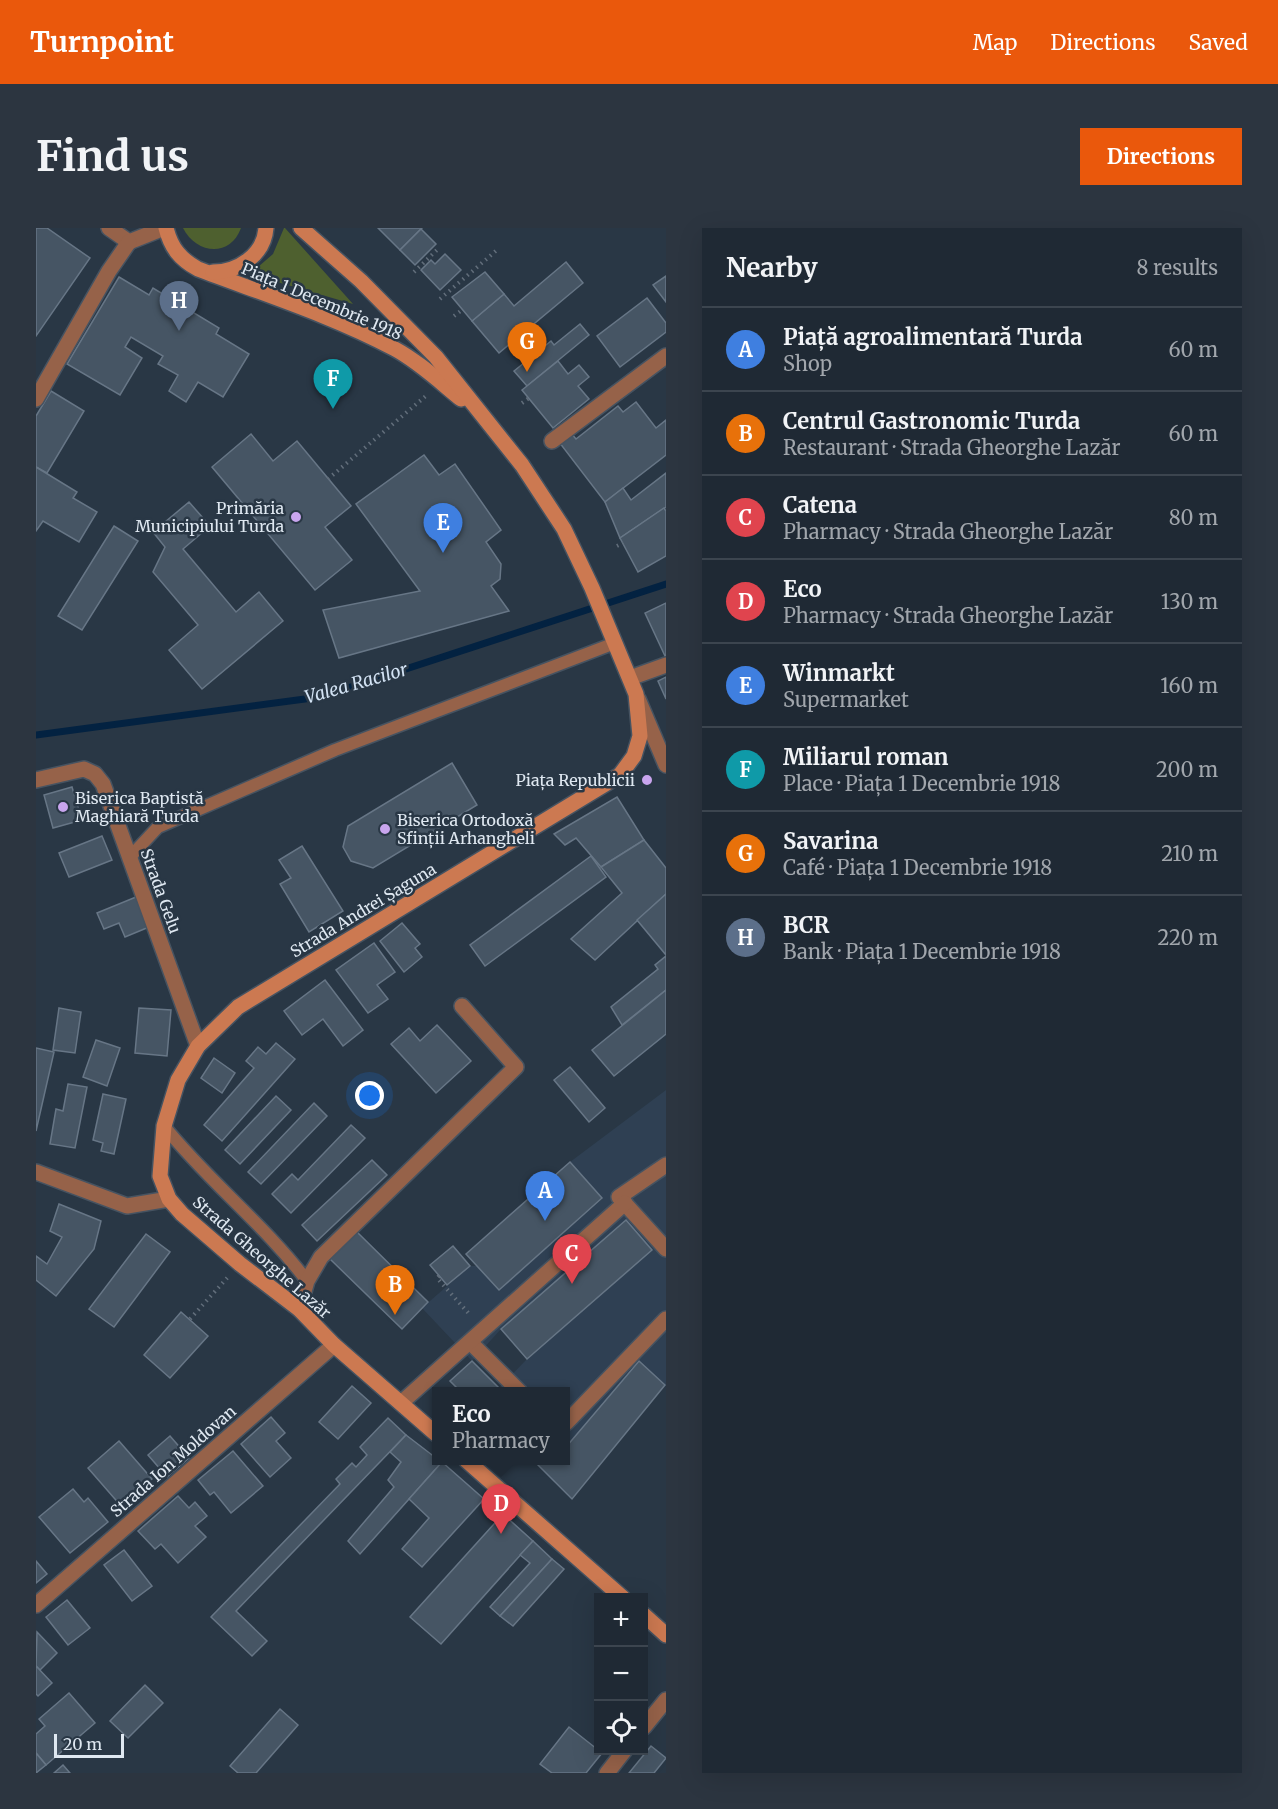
<!DOCTYPE html>
<meta charset="utf-8">
<style>
:root{--surface:#1f2934;--page:#2c3540;--text:#f1f3f6;--muted:#a1a6ac;--line:#3c454f;--accent:#ea580c}
body{margin:0;font-family:Merriweather,serif;background:var(--page);color:var(--text)}
.controls{position:absolute;right:18px;bottom:18px;display:grid;overflow:hidden;border-radius:0px;box-shadow:0 6px 24px #0002}
.controls button{width:54px;height:54px;display:grid;place-items:center;padding:0;border:0;border-bottom:2px solid var(--line);background:var(--surface);color:var(--text);font:30px sans-serif}
.scale{position:absolute;left:18px;bottom:15px;width:70px;box-sizing:border-box;padding-left:6px;border:3px solid #dfe8f1;border-top:0;font-size:16px;line-height:21px;white-space:nowrap;color:#dfe8f1;-webkit-text-stroke:4px #293745;paint-order:stroke}
.you{position:absolute;left:334px;top:868px;width:21px;height:21px;margin:-15px;border:4px solid #fff;border-radius:50%;background:#1a73e8;box-shadow:0 0 0 9px #1a73e833}
.badge{display:grid;place-items:center;width:39px;height:39px;border-radius:50%;background:var(--accent);color:#fff;font-size:20px;font-weight:700}
.pin{position:absolute;translate:-50% -50px;filter:drop-shadow(0 2px 3px #0008)}
.pin::after{content:'';position:absolute;top:32px;width:21px;height:18px;background:inherit;clip-path:polygon(0 0,100% 0,50% 100%)}
.popup{position:absolute;left:396px;top:1159px;width:138px;height:78px;box-sizing:border-box;display:grid;place-content:center;border-radius:0px;background:var(--surface);filter:drop-shadow(0 2px 4px #0005);font-size:20px;white-space:nowrap;color:var(--muted)}
.popup b{font-size:22px;color:var(--text)}
.popup::after{content:'';position:absolute;left:50%;top:100%;margin-left:-12px;border:12px solid transparent;border-top-color:var(--surface)}
.list{margin:0;padding:0;list-style:none}
h2{display:flex;justify-content:space-between;align-items:center;height:78px;margin:0;padding:0 24px;font-size:26px}
h2 small{font-size:20px;font-weight:400;color:var(--muted)}
.list li{display:grid;grid-template-columns:39px 1fr auto;gap:18px;align-items:center;box-sizing:border-box;height:84px;padding:0 24px;border-top:2px solid var(--line)}
.list b{display:block;font-size:22px;white-space:nowrap}
.list p{margin:0;font-size:20px;white-space:nowrap;color:var(--muted)}
.list em{font-size:20px;font-style:normal;color:var(--muted)}
.icon{flex:none;width:33px;height:33px;fill:none;stroke:currentColor;stroke-width:2;stroke-linecap:round;stroke-linejoin:round}
.map{position:relative;flex:none;width:630px;height:1545px;overflow:hidden;border-radius:0px}
header{display:flex;align-items:center;gap:36px;box-sizing:border-box;height:84px;padding:0 30px;background:var(--accent);color:#fff}
header strong{font-size:28px}
nav{display:flex;gap:33px;margin-inline-start:auto;font-size:21px}
.intro{display:flex;align-items:center;justify-content:space-between;box-sizing:border-box;height:144px;padding:0 36px}
h1{margin:0;font-size:42px}
.button{padding:15px 27px;border-radius:0px;background:var(--accent);color:#fff;font-size:21px;font-weight:700}
main{display:flex;gap:36px;padding:0 36px}
aside{flex:1;background:var(--surface);border-radius:0px;box-shadow:0 6px 24px #0002}
.map>svg:first-child{display:block}
</style>
<header>
<strong>Turnpoint</strong>
<nav><a>Map</a><a>Directions</a><a>Saved</a></nav>
</header>
<div class="intro"><h1>Find us</h1><a class="button">Directions</a></div>
<main>
<div class="map">
<svg width="630" height="1545" viewBox="0 0 630 1545">
<rect width="100%" height="100%" fill="#293745"/>
<path fill="#2f4053" d="M 630,862 L 630,1158 L 602,1133 L 530,1219 L 530,1164 L 467,1163 L 463,1160 L 491,1131 L 616,1022 L 590,992 L 465,1101 L 436,1133 L 386,1080 L 434,1038 L 441,1038 L 463,1062 L 566,971 L 534,934 Z"/>
<g fill="#4e602f">
<path d="M 147,0 L 205,0 C 194,30 160,26 147,0 Z"/>
<path d="M 248,0 L 249,0 L 317,76 L 214,46 L 237,26 Z"/>
</g>
<g fill="none" stroke-linecap="round" stroke-linejoin="round">
<path stroke="#032241" stroke-width="7" d="M 0,507 L 284,469 L 630,356"/>
</g>
<g fill="#465564" stroke="#677686" stroke-width="1.5">
<path d="M 0,0 L 11,0 L 54,30 L 0,108 Z"/>
<path d="M 342,0 L 386,0 L 364,22 Z"/>
<path d="M 385,1 L 400,16 L 379,37 L 364,22 Z"/>
<path d="M 409,26 L 425,42 L 404,62 L 385,42 L 395,32 L 399,36 Z"/>
<path d="M 530,34 L 547,55 L 463,125 L 436,93 L 468,66 L 478,78 Z"/>
<path d="M 449,44 L 468,66 L 436,93 L 416,69 Z"/>
<path d="M 630,48 L 630,74 L 617,57 Z"/>
<path d="M 83,49 L 113,67 L 117,60 L 183,100 L 180,106 L 213,126 L 187,169 L 162,154 L 150,174 L 133,163 L 142,147 L 122,136 L 127,128 L 95,109 L 89,119 L 106,130 L 84,167 L 31,136 Z"/>
<path d="M 611,70 L 630,95 L 630,104 L 584,139 L 561,108 Z"/>
<path d="M 544,96 L 553,107 L 491,158 L 478,143 L 515,113 L 518,117 Z"/>
<path d="M 522,133 L 532,146 L 543,137 L 553,149 L 542,158 L 553,171 L 517,200 L 486,162 Z"/>
<path d="M 15,163 L 48,183 L 11,245 L 0,239 L 0,188 Z"/>
<path d="M 600,174 L 620,200 L 630,192 L 630,227 L 569,274 L 523,214 L 535,205 L 540,211 L 582,178 L 587,184 Z"/>
<path d="M 215,206 L 237,233 L 261,213 L 315,278 L 289,299 L 316,332 L 279,362 L 176,239 Z"/>
<path d="M 388,227 L 403,247 L 419,236 L 465,302 L 450,314 L 465,336 L 464,351 L 455,358 L 473,383 L 303,430 L 287,382 L 384,363 L 320,276 Z"/>
<path d="M 0,239 L 41,264 L 37,270 L 61,284 L 43,314 L 7,293 L 0,303 Z"/>
<path d="M 630,245 L 630,279 L 584,310 L 569,274 L 587,260 L 595,272 Z"/>
<path d="M 153,274 L 174,298 L 147,321 L 200,384 L 223,364 L 247,393 L 166,461 L 133,422 L 162,397 L 117,344 L 129,319 L 117,304 Z"/>
<path d="M 628,280 L 630,283 L 630,328 L 602,344 L 584,310 Z"/>
<path d="M 78,298 L 102,313 L 46,402 L 22,388 Z"/>
<path d="M 630,375 L 630,427 L 629,428 L 609,385 Z"/>
<path d="M 630,449 L 630,471 L 622,453 Z"/>
<path d="M 416,535 L 441,577 L 337,640 L 315,633 L 307,619 L 312,598 Z"/>
<path d="M 36,559 L 46,592 L 17,600 L 8,567 Z"/>
<path d="M 581,569 L 608,612 L 565,639 L 540,610 L 529,617 L 518,606 Z"/>
<path d="M 66,608 L 76,632 L 33,649 L 23,625 Z"/>
<path d="M 608,612 L 630,640 L 630,666 L 559,732 L 535,711 L 586,665 L 565,639 Z"/>
<path d="M 266,618 L 307,683 L 273,704 L 244,656 L 255,650 L 243,632 Z"/>
<path d="M 555,628 L 570,649 L 449,738 L 434,717 Z"/>
<path d="M 630,666 L 630,727 L 601,692 Z"/>
<path d="M 100,669 L 113,699 L 89,709 L 83,695 L 68,701 L 61,685 Z"/>
<path d="M 366,695 L 384,716 L 379,720 L 386,729 L 368,744 L 344,713 Z"/>
<path d="M 338,715 L 359,744 L 341,757 L 352,771 L 332,785 L 300,742 Z"/>
<path d="M 630,728 L 630,762 L 586,797 L 575,779 L 622,741 L 619,737 Z"/>
<path d="M 289,752 L 327,802 L 307,818 L 287,791 L 266,807 L 248,783 Z"/>
<path d="M 630,762 L 630,806 L 578,848 L 556,822 Z"/>
<path d="M 23,780 L 45,784 L 39,825 L 17,822 Z"/>
<path d="M 103,780 L 135,782 L 131,828 L 99,825 Z"/>
<path d="M 401,797 L 435,833 L 400,865 L 355,816 L 373,800 L 384,813 Z"/>
<path d="M 60,812 L 84,820 L 71,858 L 47,849 Z"/>
<path d="M 240,815 L 259,831 L 186,913 L 168,897 L 218,840 L 210,833 L 222,819 L 230,826 Z"/>
<path d="M 0,820 L 18,824 L 0,903 Z"/>
<path d="M 178,830 L 199,845 L 186,865 L 165,850 Z"/>
<path d="M 534,839 L 569,880 L 553,894 L 518,852 Z"/>
<path d="M 32,856 L 51,859 L 39,920 L 14,916 L 20,881 L 27,883 Z"/>
<path d="M 67,866 L 90,871 L 78,926 L 65,923 L 67,915 L 57,912 Z"/>
<path d="M 240,868 L 255,882 L 204,936 L 189,922 Z"/>
<path d="M 278,875 L 291,888 L 225,956 L 212,944 Z"/>
<path d="M 315,897 L 329,910 L 255,985 L 236,966 L 256,946 L 262,952 Z"/>
<path d="M 336,932 L 351,947 L 281,1013 L 266,997 Z"/>
<path d="M 534,934 L 566,970 L 463,1062 L 430,1026 Z"/>
<path d="M 23,976 L 65,993 L 58,1021 L 20,1068 L 0,1052 L 0,1028 L 11,1036 L 26,1009 L 14,1003 Z"/>
<path d="M 590,992 L 616,1022 L 491,1131 L 465,1101 Z"/>
<path d="M 321,1004 L 392,1074 L 366,1101 L 294,1031 Z"/>
<path d="M 110,1006 L 134,1024 L 78,1099 L 53,1081 Z"/>
<path d="M 417,1018 L 434,1038 L 411,1057 L 394,1037 Z"/>
<path d="M 145,1084 L 172,1108 L 134,1150 L 108,1127 Z"/>
<path d="M 436,1133 L 467,1164 L 425,1164 L 414,1153 Z"/>
<path d="M 603,1133 L 629,1157 L 536,1271 L 497,1232 L 530,1232 L 530,1219 Z"/>
<path d="M 316,1158 L 335,1175 L 302,1211 L 283,1194 Z"/>
<path d="M 235,1189 L 249,1205 L 240,1213 L 255,1230 L 234,1249 L 205,1216 Z"/>
<path d="M 352,1190 L 370,1207 L 200,1383 L 231,1413 L 216,1428 L 175,1389 L 304,1256 L 300,1251 L 316,1235 L 320,1239 L 331,1227 L 324,1219 Z"/>
<path d="M 370,1207 L 400,1230 L 400,1232 L 406,1234 L 324,1326 L 312,1313 L 358,1259 L 352,1252 L 365,1234 L 354,1224 Z"/>
<path d="M 134,1208 L 153,1230 L 131,1249 L 112,1227 Z"/>
<path d="M 83,1213 L 116,1251 L 85,1278 L 52,1240 Z"/>
<path d="M 197,1223 L 227,1258 L 195,1285 L 178,1264 L 174,1267 L 162,1252 Z"/>
<path d="M 406,1234 L 448,1271 L 386,1339 L 366,1321 L 393,1290 L 373,1271 Z"/>
<path d="M 37,1261 L 48,1274 L 52,1270 L 72,1294 L 34,1325 L 3,1289 Z"/>
<path d="M 142,1268 L 153,1280 L 159,1274 L 171,1288 L 159,1298 L 170,1309 L 142,1335 L 125,1316 L 119,1321 L 102,1303 Z"/>
<path d="M 467,1286 L 497,1313 L 405,1416 L 374,1389 Z"/>
<path d="M 497,1313 L 516,1331 L 464,1388 L 454,1379 L 494,1335 L 484,1327 Z"/>
<path d="M 88,1322 L 116,1358 L 96,1373 L 68,1337 Z"/>
<path d="M 516,1331 L 528,1341 L 477,1398 L 464,1388 Z"/>
<path d="M 0,1333 L 11,1346 L 0,1355 Z"/>
<path d="M 31,1372 L 54,1400 L 32,1417 L 10,1389 Z"/>
<path d="M 1,1404 L 21,1425 L 4,1442 L 0,1438 Z"/>
<path d="M 0,1438 L 16,1455 L 2,1468 L 0,1466 Z"/>
<path d="M 109,1457 L 127,1475 L 92,1510 L 74,1493 Z"/>
<path d="M 33,1465 L 59,1495 L 10,1537 L 0,1525 L 0,1506 L 9,1498 L 3,1491 Z"/>
<path d="M 244,1481 L 262,1497 L 220,1545 L 202,1545 L 194,1538 Z"/>
<path d="M 533,1499 L 566,1525 L 550,1545 L 516,1545 L 504,1536 Z"/>
<path d="M 615,1518 L 630,1530 L 618,1545 L 593,1545 Z"/>
<path d="M 0,1525 L 10,1537 L 0,1545 Z"/>
<path d="M 27,1537 L 34,1545 L 18,1545 Z"/>
</g>
<g fill="none" stroke-linecap="round" stroke-linejoin="round">
<g stroke="#465361" stroke-width="15">
<g id="lane">
<path d="M 94,629 L 122,599 L 299,522 L 579,415"/>
<path d="M 128,898 C 172,953 229,997 271,1053"/>
</g>
</g>
<g stroke="#465361" stroke-width="18">
<g id="street">
<path d="M 73,0 L 93,14 L 128,0"/>
<path d="M 0,171 L 73,43 L 93,14"/>
<path d="M 516,213 L 630,128"/>
<path d="M 594,450 L 630,437"/>
<path d="M 602,471 L 630,537"/>
<path d="M 0,552 L 48,541 L 59,546 L 67,556 L 162,818"/>
<path d="M 630,937 L 583,969 L 630,1021"/>
<path d="M 0,944 L 91,978 L 133,971"/>
<path d="M 263,1081 L 271,1053 L 285,1029 L 480,839 L 426,778"/>
<path d="M 434,1114 L 484,1164"/>
<path d="M 365,1175 L 589,975"/>
<path d="M 530,1195 L 630,1091"/>
<path d="M 0,1377 L 298,1117"/>
<path d="M 608,1499 L 630,1472"/>
<path d="M 571,1545 L 589,1522"/>
</g>
</g>
<g stroke="#465361" stroke-width="18">
<g id="secondary">
<path d="M 130,0 C 135,20 144,31 162,41 C 228,66 297,88 359,121 C 383,134 404,154 425,171"/>
<path d="M 265,0 L 325,53 L 400,129 L 486,237 L 528,301 L 556,360 L 600,466 L 604,508 L 598,528 L 584,547 L 202,779 L 162,818 L 142,852 L 128,898 L 124,948 L 133,971 L 146,986 L 204,1036 L 263,1081 L 298,1117 L 400,1206"/>
<path d="M 177,44 C 202,44 228,27 230,0"/>
<path d="M 430,1232 L 587,1370"/>
<path d="M 608,1387 L 630,1407"/>
</g>
</g>
<g stroke="#626e7b" stroke-width="4" stroke-dasharray="1.5 4.5" stroke-linecap="butt">
<path d="M 378,44 L 403,20"/>
<path d="M 404,71 L 461,22"/>
<path d="M 418,88 L 426,82"/>
<path d="M 486,175 L 493,170"/>
<path d="M 292,251 L 391,167"/>
<path d="M 581,318 L 587,315"/>
<path d="M 403,1048 L 401,1050 L 435,1088"/>
<path d="M 154,1091 L 192,1049"/>
</g>
<use href="#lane" stroke="#966249" stroke-width="12"/>
<use href="#street" stroke="#966249" stroke-width="15"/>
<use href="#secondary" stroke="#cc7951" stroke-width="15"/>
</g>
<g fill="#c9a5ee" stroke="#293745" stroke-width="2">
<circle cx="260" cy="289" r="6"/>
<circle cx="611" cy="552" r="6"/>
<circle cx="27" cy="579" r="6"/>
<circle cx="349" cy="601" r="6"/>
</g>
<g text-anchor="middle" dominant-baseline="central" stroke-width="5" stroke-linejoin="round" paint-order="stroke">
<g font-size="16" fill="#dfe8f1" stroke="#293745">
<text transform="translate(286 73) rotate(23)">Piața 1 Decembrie 1918</text>
<text transform="translate(125 663) rotate(70)">Strada Gelu</text>
<text transform="translate(327 682) rotate(-31)">Strada Andrei Șaguna</text>
<text transform="translate(226 1029) rotate(41)">Strada Gheorghe Lazăr</text>
<text transform="translate(137 1233) rotate(-41)">Strada Ion Moldovan</text>
</g>
<g font-size="16" fill="#dfe8f1" stroke="#293745" text-anchor="end">
<text x="248" y="280">Primăria<tspan x="248" dy="18">Municipiului Turda</tspan></text>
<text x="599" y="552">Piața Republicii</text>
<text x="39" y="570" text-anchor="start">Biserica Baptistă<tspan x="39" dy="18">Maghiară Turda</tspan></text>
<text x="361" y="592" text-anchor="start">Biserica Ortodoxă<tspan x="361" dy="18">Sfinții Arhangheli</tspan></text>
</g>
<g font-size="18" font-style="italic" fill="#d3e3f4" stroke="#293745">
<text transform="translate(320 455) rotate(-16)">Valea Racilor</text>
</g>
</g>
</svg>
<div class="controls">
<button>+</button>
<button>−</button>
<button><svg class="icon" aria-label="locate" viewBox="0 0 24 24"><circle cx="12" cy="12" r="6"/><path d="M12 2v4M12 18v4M2 12h4M18 12h4"/></svg></button>
</div>
<div class="scale">20 m</div>
<div class="you"></div>
<div class="pin badge" style="left:509px;top:993px;background:#3f7fe0">A</div>
<div class="pin badge" style="left:359px;top:1087px;background:#e8710a">B</div>
<div class="pin badge" style="left:536px;top:1056px;background:#e0444e">C</div>
<div class="pin badge" style="left:465px;top:1306px;background:#e0444e">D</div>
<div class="popup"><b>Eco</b>Pharmacy</div>
<div class="pin badge" style="left:407px;top:325px;background:#3f7fe0">E</div>
<div class="pin badge" style="left:297px;top:181px;background:#0f9aa8">F</div>
<div class="pin badge" style="left:491px;top:144px;background:#e8710a">G</div>
<div class="pin badge" style="left:143px;top:103px;background:#5c6f8a">H</div>
</div>
<aside>
<h2>Nearby<small>8 results</small></h2>
<ul class="list">
<li><span class="badge" style="background:#3f7fe0">A</span><div><b>Piață agroalimentară Turda</b><p>Shop</p></div><em>60 m</em></li>
<li><span class="badge" style="background:#e8710a">B</span><div><b>Centrul Gastronomic Turda</b><p>Restaurant · Strada Gheorghe Lazăr</p></div><em>60 m</em></li>
<li><span class="badge" style="background:#e0444e">C</span><div><b>Catena</b><p>Pharmacy · Strada Gheorghe Lazăr</p></div><em>80 m</em></li>
<li><span class="badge" style="background:#e0444e">D</span><div><b>Eco</b><p>Pharmacy · Strada Gheorghe Lazăr</p></div><em>130 m</em></li>
<li><span class="badge" style="background:#3f7fe0">E</span><div><b>Winmarkt</b><p>Supermarket</p></div><em>160 m</em></li>
<li><span class="badge" style="background:#0f9aa8">F</span><div><b>Miliarul roman</b><p>Place · Piața 1 Decembrie 1918</p></div><em>200 m</em></li>
<li><span class="badge" style="background:#e8710a">G</span><div><b>Savarina</b><p>Café · Piața 1 Decembrie 1918</p></div><em>210 m</em></li>
<li><span class="badge" style="background:#5c6f8a">H</span><div><b>BCR</b><p>Bank · Piața 1 Decembrie 1918</p></div><em>220 m</em></li>
</ul>
</aside>
</main>
